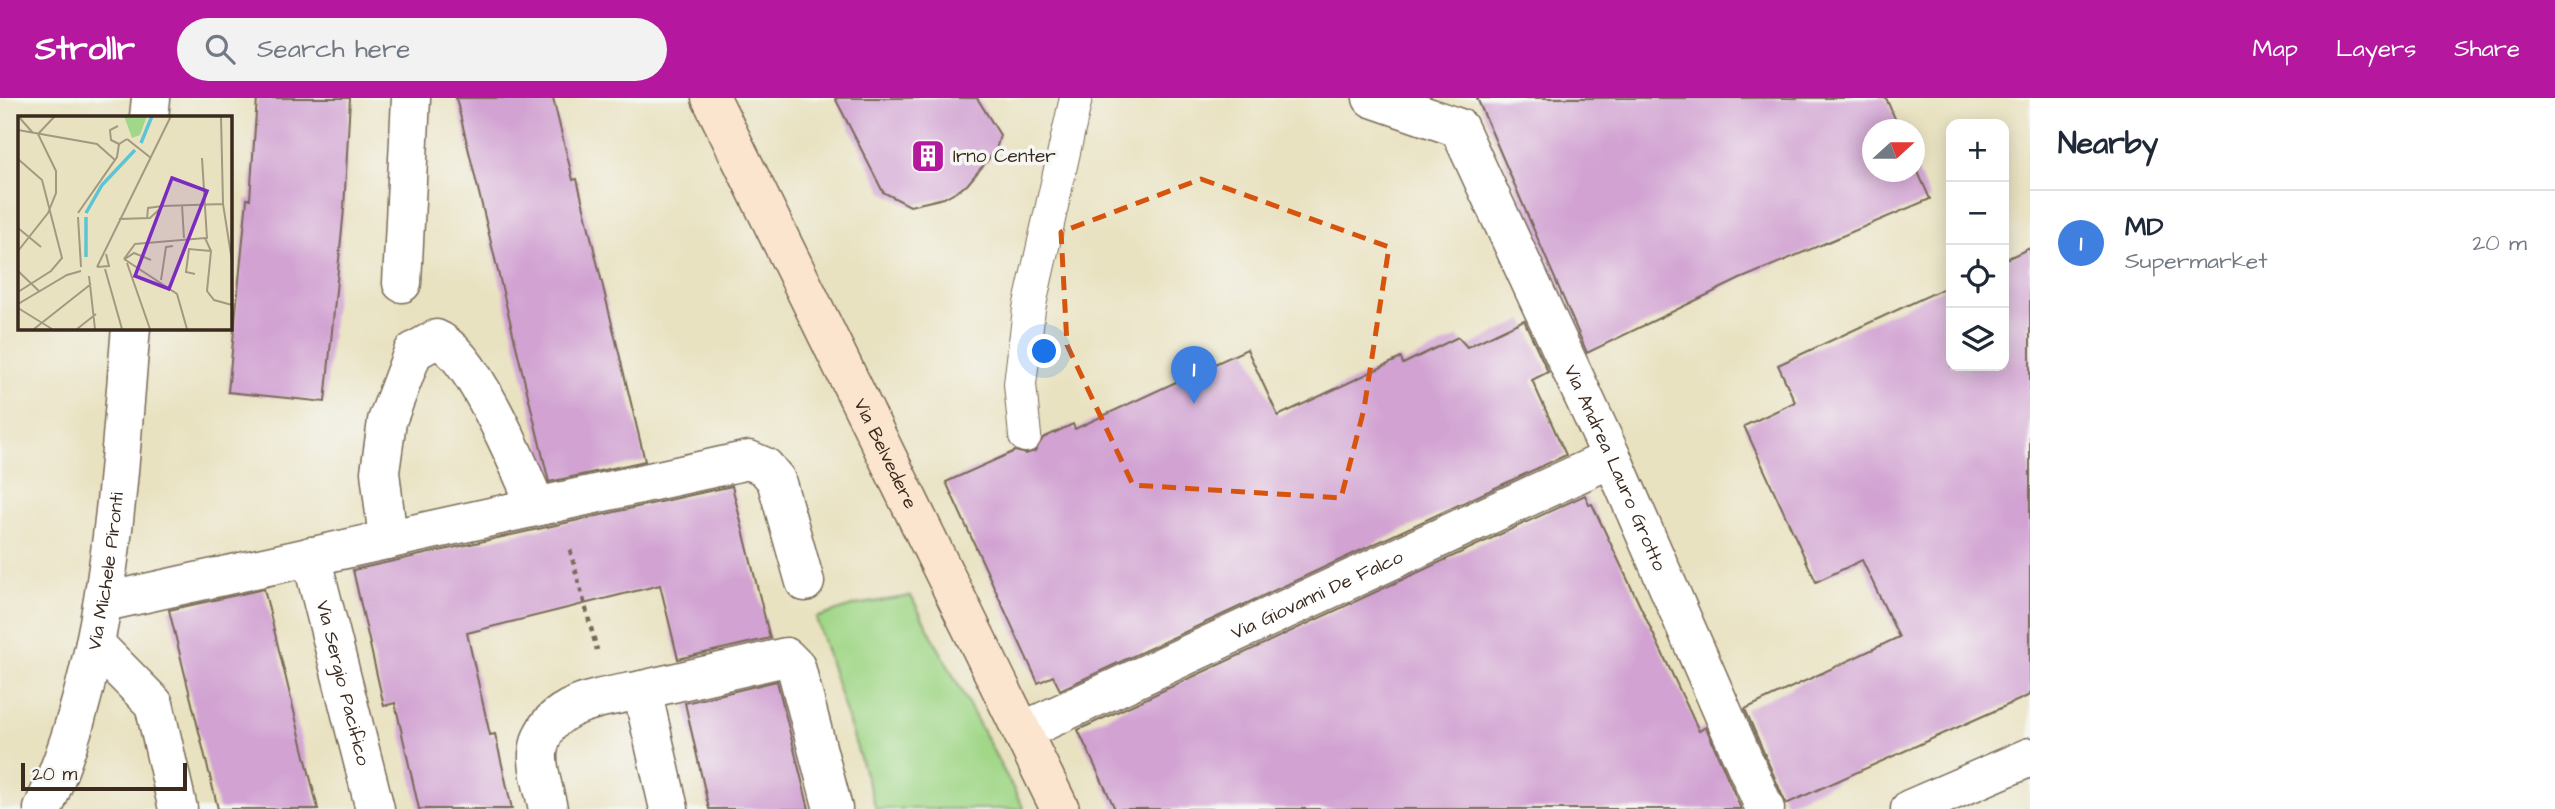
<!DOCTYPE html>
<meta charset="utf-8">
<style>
:root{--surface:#fff;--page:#f2f2f3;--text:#1f2937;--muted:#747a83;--line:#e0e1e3;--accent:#b5179e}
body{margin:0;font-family:"Architects Daughter",sans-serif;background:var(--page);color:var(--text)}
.controls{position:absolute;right:21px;top:21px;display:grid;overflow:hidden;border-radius:14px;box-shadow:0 4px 18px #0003}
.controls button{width:63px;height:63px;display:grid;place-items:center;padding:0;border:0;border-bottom:2px solid var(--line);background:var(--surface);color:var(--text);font:35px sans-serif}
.compass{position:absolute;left:1862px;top:21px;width:63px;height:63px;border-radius:50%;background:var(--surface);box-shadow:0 4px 18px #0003;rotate:69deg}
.scale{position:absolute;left:21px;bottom:18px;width:166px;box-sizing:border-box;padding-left:7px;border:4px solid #3b2a1e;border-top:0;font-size:19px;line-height:24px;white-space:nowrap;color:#3b2a1e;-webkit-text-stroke:5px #f6f6f2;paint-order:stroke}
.you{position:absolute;left:1045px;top:254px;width:24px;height:24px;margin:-18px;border:5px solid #fff;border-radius:50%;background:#1a73e8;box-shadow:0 0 0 10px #1a73e833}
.badge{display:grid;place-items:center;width:46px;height:46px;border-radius:50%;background:var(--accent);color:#fff;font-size:23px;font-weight:700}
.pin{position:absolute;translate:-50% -58px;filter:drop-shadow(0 2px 4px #0008)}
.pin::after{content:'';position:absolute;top:37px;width:24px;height:21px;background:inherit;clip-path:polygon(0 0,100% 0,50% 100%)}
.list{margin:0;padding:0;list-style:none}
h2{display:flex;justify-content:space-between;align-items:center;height:91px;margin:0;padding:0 28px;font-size:30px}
h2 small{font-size:23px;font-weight:400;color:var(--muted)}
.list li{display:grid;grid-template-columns:46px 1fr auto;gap:21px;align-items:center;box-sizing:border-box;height:105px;padding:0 28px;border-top:2px solid var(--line)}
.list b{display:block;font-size:26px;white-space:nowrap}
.list p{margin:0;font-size:23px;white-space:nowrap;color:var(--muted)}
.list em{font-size:23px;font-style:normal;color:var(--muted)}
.icon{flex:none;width:38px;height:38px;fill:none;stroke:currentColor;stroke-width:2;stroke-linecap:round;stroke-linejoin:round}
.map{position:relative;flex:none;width:2030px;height:711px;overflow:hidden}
header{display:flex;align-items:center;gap:42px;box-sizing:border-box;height:98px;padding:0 35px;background:var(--accent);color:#fff}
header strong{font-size:33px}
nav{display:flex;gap:38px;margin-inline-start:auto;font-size:24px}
.search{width:490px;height:63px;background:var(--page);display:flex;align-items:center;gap:18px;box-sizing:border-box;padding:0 24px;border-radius:38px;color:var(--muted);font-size:26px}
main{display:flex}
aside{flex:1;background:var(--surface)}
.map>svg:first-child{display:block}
</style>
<header>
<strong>Strollr</strong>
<div class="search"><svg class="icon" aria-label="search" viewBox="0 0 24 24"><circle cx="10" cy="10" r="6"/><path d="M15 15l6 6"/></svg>Search here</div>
<nav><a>Map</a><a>Layers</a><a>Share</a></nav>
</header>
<main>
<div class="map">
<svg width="2030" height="711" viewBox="0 0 2030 711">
<rect width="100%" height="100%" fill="#f6f6f2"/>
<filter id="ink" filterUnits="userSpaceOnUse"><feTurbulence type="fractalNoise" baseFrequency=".0143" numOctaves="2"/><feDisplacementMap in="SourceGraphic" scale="14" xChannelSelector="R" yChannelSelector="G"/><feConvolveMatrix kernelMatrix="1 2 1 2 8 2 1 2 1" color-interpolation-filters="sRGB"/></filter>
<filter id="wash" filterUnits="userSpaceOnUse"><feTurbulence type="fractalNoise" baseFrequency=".00686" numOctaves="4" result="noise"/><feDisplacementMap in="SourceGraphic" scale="28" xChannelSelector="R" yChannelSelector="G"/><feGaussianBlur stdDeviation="1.57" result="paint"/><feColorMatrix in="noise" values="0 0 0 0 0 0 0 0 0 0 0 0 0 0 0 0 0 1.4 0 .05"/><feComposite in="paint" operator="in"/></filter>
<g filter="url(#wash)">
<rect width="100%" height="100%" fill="#e9e2c1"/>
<path fill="#a1d788" stroke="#6e8053" stroke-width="2" d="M 911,498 L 1024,711 L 876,711 L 816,520 L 855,507 Z"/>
<g id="blocks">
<g fill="#d1a2d2">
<path d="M 257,0 L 350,0 L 344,111 L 325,304 L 228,294 L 247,101 L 250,101 Z"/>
<path d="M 456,0 L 553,0 L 573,82 L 577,81 L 645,363 L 549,384 Z"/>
<path d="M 835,0 L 977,0 L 1000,37 L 996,52 L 967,87 L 944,100 L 910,108 L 883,94 Z"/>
<path d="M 1477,0 L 1886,0 L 1900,32 L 1872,32 L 1872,74 L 1914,74 L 1914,65 L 1930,101 L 1740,181 L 1587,255 Z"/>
<path d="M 2030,150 L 2030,597 L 1786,706 L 1745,611 L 1899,539 L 1862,462 L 1816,484 L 1744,328 L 1795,304 L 1778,267 L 1951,187 L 1951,268 L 2004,268 L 2004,162 Z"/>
<path d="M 1524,222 L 1548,274 L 1532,282 L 1566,357 L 1060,592 L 1053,578 L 1038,585 L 946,384 L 1015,353 L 1026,356 L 1035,353 L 1043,340 L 1073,326 L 1075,331 L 1247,251 L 1278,318 L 1401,260 L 1403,266 L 1458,239 L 1467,249 Z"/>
<path d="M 732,388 L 770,540 L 678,561 L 660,487 L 467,535 L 490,637 L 495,636 L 512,711 L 419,711 L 395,605 L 384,608 L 353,472 Z"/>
<path d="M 1585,397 L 1589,407 L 1592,406 L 1699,633 L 1706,629 L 1741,711 L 1115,711 L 1078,632 Z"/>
<path d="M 264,491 L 318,711 L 218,711 L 169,512 Z"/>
<path d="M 777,583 L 809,711 L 709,711 L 685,605 Z"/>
</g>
</g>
</g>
<g filter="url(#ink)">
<use href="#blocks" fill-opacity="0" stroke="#786a57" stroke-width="2"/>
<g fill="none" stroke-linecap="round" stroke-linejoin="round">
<g stroke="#786a57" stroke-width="34">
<path id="lane" d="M 1025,338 L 1020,286 L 1029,211 L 1076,0"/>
</g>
<g stroke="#786a57" stroke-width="41">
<g id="street">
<path id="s1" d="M 1372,0 L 1459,30 L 1612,360 L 1765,711"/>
<path d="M 149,19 L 151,0"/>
<path d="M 402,185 L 411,0"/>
<path d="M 388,442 L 380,374 L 387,323 L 413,254 L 436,241 C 473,255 520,370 536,408"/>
<path id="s2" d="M 311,458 L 375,711"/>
<path d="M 105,504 L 749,362 L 765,369 L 776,382 L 805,484"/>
<path d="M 95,546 L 154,606 L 178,711"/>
<path d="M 642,592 L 786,559 L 796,569 L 833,711"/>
<path id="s3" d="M 1023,633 L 1612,360"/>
<path id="s4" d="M 43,711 C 111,558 117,394 131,229"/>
<path d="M 548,711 C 545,695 537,673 538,656 C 542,604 603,600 642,592 L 669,711"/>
<path d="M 1910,711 L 2030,659"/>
</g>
</g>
<g stroke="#786a57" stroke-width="41">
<g id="secondary">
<path id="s5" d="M 711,0 L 1060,711"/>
</g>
</g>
<path stroke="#786a57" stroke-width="4.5" stroke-dasharray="5 5" stroke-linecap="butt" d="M 570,452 L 597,552"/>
<use href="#lane" stroke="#fff" stroke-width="32"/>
<use href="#street" stroke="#fff" stroke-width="38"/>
<use href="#secondary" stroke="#fce5cf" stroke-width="38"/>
</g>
</g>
<path fill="none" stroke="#d7540e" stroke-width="5" stroke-dasharray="14 9" stroke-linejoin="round" d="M 1201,81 L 1389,149 L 1364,311 L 1341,400 L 1133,387 L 1067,247 L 1061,134 Z"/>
<defs>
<g id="building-square" transform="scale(1.75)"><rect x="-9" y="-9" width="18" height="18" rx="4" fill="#b5179e" stroke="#f6f6f2"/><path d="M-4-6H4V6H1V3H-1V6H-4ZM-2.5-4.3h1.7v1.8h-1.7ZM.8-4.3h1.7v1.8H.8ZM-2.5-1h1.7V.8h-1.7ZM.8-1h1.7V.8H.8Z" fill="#fff"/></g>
</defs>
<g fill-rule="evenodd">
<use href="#building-square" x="928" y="58"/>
</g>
<g text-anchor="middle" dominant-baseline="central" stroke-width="7" stroke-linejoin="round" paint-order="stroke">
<g font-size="19" fill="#3b2a1e" stroke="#f6f6f2" text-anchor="start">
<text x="953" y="58">Irno Center</text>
</g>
<g font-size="19" fill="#3b2a1e" stroke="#f6f6f2">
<text stroke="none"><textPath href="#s5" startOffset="396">Via Belvedere</textPath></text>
<text stroke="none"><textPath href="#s1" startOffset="466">Via Andrea Lauro Grotto</textPath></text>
<text stroke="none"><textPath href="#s4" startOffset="247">Via Michele Pironti</textPath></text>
<text stroke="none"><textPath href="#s3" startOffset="324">Via Giovanni De Falco</textPath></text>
<text stroke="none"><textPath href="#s2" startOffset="131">Via Sergio Pacifico</textPath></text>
</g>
</g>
<g transform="translate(18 18)">
<rect width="214" height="214" fill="#e9e2c1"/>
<path d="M 106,0 L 129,0 L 122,19 L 114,22 Z" fill="#a1d788"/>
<path fill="none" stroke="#5bc5d5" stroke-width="3.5" d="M 123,27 L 134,0M 68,97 L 84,69 L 117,34M 68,101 L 68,141"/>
<path fill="none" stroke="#a39880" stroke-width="2" d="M 0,0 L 15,17M 203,0 L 205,88 L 214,145M 100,10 L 92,14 L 93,24 L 101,28 L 109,23M 0,14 L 79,28 L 97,44M 20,18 L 37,0M 109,23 L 133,42M 184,42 L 189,123M 0,43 L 24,64 L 44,142 L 33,155 L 0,176M 164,89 L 166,122M 60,97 L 99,41 L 101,28M 60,101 L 63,151M 101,103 L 132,102 L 145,90 L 205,88M 129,103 L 130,92 L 145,90M 0,112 L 23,131M 0,135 L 30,97 L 38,77 L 38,55 L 20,18M 106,143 L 117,128 L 187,122 L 193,135 L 189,175 L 196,184 L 214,189M 106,143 L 159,178 L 169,213M 107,143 L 116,137 L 133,144M 109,147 L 132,213M 79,151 L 153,0M 79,151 L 91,150 L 88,138M 87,153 L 104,213M 0,155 L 21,175M 177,158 L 168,156 L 171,133 L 193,135M 71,160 L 77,213M 143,164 L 148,131 L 155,130M 0,188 L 49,159 L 63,155M 0,192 L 34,213M 16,213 L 73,168M 59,213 L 78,198"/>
<path fill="#7b2cbf" fill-opacity="0.15" stroke="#7b2cbf" stroke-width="3.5" d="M 154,62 L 189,75 L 151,173 L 117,160 Z"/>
<rect width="214" height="214" fill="none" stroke="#3b2a1e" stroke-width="3.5"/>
</g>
</svg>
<div class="controls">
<button>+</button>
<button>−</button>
<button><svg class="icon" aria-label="locate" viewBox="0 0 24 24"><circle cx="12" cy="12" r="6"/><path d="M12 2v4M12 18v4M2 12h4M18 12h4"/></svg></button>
<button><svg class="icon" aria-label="layers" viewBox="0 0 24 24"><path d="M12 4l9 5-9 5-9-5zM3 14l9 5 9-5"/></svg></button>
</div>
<svg class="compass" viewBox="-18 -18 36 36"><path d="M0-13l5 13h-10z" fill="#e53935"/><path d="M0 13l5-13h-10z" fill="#747a83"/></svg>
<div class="scale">20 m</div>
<div class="you"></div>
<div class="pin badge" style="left:1194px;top:306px;background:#3f7fe0">1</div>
</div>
<aside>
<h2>Nearby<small></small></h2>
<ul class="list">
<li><span class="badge" style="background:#3f7fe0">1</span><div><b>MD</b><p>Supermarket</p></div><em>20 m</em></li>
</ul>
</aside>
</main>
